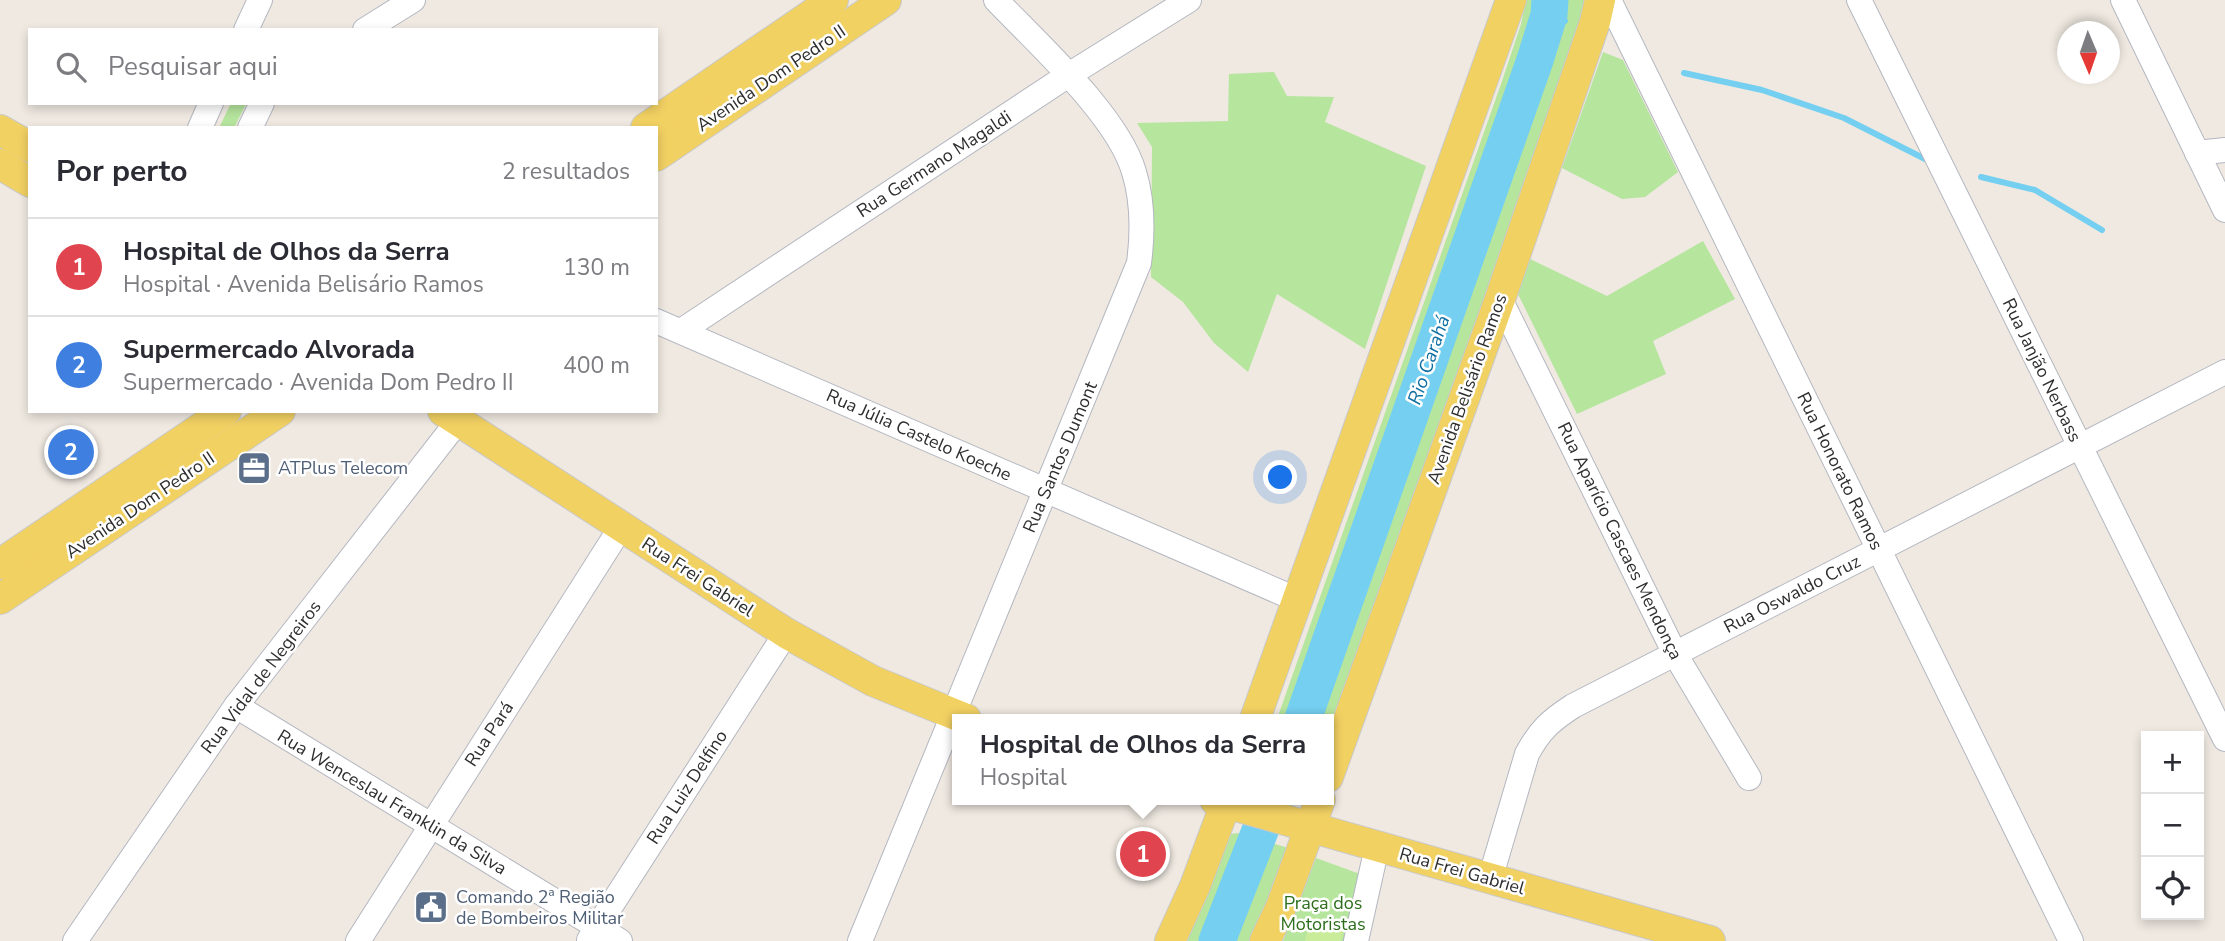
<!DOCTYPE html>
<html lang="pt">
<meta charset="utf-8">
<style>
:root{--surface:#fff;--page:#f7f7f7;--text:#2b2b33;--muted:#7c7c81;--line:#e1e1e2;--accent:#4264fb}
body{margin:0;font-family:"Nunito Sans",sans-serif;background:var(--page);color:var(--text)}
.controls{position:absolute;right:21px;bottom:21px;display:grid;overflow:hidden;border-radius:0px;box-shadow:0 4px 10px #0003}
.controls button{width:63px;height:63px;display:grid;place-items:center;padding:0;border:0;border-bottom:2px solid var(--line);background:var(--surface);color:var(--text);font:35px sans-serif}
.compass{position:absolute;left:2057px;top:21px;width:63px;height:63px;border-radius:50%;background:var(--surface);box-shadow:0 4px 10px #0003;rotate:178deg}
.you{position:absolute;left:1281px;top:478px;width:24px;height:24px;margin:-18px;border:5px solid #fff;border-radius:50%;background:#1a73e8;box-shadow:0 0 0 10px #1a73e833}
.badge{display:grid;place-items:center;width:46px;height:46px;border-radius:50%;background:var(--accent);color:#fff;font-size:23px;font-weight:700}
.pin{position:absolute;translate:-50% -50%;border:4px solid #fff;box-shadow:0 2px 7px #0006}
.popup{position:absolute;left:952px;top:714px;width:382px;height:91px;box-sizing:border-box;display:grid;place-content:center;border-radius:0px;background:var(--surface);filter:drop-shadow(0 2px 5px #0005);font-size:23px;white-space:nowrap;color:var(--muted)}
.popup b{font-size:26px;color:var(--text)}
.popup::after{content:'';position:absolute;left:50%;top:100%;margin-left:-14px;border:14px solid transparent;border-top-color:var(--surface)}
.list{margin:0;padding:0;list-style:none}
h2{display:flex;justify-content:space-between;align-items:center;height:91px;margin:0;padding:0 28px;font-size:30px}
h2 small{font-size:23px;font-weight:400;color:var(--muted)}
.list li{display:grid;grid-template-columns:46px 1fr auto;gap:21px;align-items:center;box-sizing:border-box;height:98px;padding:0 28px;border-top:2px solid var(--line)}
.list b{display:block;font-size:26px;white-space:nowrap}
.list p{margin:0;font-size:23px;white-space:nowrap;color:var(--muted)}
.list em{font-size:23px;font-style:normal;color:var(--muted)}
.icon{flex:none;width:38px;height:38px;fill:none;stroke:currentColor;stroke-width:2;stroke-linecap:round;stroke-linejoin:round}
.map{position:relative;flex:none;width:2225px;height:941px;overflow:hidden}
.search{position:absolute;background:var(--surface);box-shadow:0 4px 10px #0003;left:28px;top:28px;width:630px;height:77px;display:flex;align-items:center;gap:18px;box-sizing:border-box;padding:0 24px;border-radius:0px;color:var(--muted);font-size:26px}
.panel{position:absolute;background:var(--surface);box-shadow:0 4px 10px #0003;left:28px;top:126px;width:630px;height:287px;border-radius:0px}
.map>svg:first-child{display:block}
</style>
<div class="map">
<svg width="2225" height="941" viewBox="0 0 2225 941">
<rect width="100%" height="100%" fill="#efe9e1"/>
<g fill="#b6e59e">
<path d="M 1526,0 L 1591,0 L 1329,743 L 1328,719 L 1277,719 L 1501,84 L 1521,24 Z"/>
<path d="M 1603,52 L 1623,60 L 1678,172 L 1645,197 L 1622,199 L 1562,168 Z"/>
<path d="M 1274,72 L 1287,96 L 1334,97 L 1325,122 L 1426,166 L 1365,349 L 1277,294 L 1248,372 L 1214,343 L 1183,302 L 1151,277 L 1152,147 L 1137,123 L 1228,121 L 1229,74 Z"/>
<path d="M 231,103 L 246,104 L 234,128 L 219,128 Z"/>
<path d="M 1703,241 L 1735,299 L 1653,341 L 1666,374 L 1577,414 L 1517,292 L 1530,259 L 1607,296 Z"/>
<path d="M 1237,833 L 1292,849 L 1256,941 L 1186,941 L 1231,834 Z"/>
<path d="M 1316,858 L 1360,874 L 1345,941 L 1283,941 Z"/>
</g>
<path fill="#c9ec9a" d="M 1310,917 L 1345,924 L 1341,941 L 1305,941 Z"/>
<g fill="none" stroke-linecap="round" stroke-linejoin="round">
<g stroke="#75cff0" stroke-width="6">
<path d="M 1549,15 L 1565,21"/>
<path d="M 1684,73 L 1762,90 L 1844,118 L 1931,162"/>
<path d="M 1981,177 L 2035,190 L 2102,230"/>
</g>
<g stroke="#75cff0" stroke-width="37">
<path d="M 1303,719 L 1535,60 L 1549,15 L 1550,0"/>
<path d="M 1217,941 L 1272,800"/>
</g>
<g stroke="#b4b7c1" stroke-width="26">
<g id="minor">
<path d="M 1609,0 L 2071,941"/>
<path d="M 1859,0 L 2225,739"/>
<path d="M 2123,0 L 2225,210"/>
<path d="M 246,30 L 260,0"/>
<path d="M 365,30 L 413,0"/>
<path d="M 200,128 L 211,103"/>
<path d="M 250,128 L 262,103"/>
<path d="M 2197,153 L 2225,150"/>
<path d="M 1500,299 L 1675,654 L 1749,778"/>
<path d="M 656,321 L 1298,600"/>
<path d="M 681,331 L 1067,76 L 1189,0"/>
<path d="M 236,706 L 620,941"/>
<path d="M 1490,879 L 1527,754 C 1540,730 1550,721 1573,706 L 2225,372"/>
<path d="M 589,940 L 786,633"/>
<path d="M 75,941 L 236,706 L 458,421"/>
<path d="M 358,941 L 621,527"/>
<path d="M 860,941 L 1139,263 C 1143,232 1143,201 1134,172 C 1118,116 1037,43 996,0"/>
<path d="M 1356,941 L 1377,847"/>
</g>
</g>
<g stroke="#c9c9c9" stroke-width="32">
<g id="major">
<path d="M 646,128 L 833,0"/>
<path d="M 0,130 L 30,147"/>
<path d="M 656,156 L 886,0"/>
<path d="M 0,164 L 30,182"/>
<path d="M 443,411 L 786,633 L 873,681 L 966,719"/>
<path d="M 0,564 L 226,411"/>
<path d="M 0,599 L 280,411"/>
<path d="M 1255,719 L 1511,0"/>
<path d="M 1328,777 L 1500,299 L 1595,22 L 1600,0"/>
<path d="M 1215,800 L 1710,941"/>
<path d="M 1170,941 L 1195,886 L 1227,800"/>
<path d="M 1265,941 L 1281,907 L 1320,800"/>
</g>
</g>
<use href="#minor" stroke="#fff" stroke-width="24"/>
<use href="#major" stroke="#f2d163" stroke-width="30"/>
</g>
<defs>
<g id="office-square" transform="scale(1.75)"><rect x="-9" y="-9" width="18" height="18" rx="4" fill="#5c6f8a" stroke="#fff"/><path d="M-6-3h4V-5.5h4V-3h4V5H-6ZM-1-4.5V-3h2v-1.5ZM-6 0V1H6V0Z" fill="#fff"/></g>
<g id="civic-square" transform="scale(1.75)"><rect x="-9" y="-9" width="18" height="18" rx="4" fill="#5c6f8a" stroke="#fff"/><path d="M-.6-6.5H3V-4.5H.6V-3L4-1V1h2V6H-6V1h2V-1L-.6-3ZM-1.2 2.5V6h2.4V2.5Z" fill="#fff"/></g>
</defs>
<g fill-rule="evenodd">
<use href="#office-square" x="254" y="468"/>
<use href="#civic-square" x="431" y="907"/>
</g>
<g text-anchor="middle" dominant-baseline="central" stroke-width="5" stroke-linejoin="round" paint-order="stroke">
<g font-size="18" fill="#2e2e2e" stroke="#fff">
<text transform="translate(771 78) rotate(-34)">Avenida Dom Pedro II</text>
<text transform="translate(934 164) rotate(-33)">Rua Germano Magaldi</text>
<text transform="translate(2042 370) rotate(64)">Rua Janjão Nerbass</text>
<text transform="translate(1467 389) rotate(-70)">Avenida Belisário Ramos</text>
<text transform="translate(919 435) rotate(24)">Rua Júlia Castelo Koeche</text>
<text transform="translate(1060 457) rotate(-67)">Rua Santos Dumont</text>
<text transform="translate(1840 471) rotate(64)">Rua Honorato Ramos</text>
<text transform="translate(140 505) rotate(-34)">Avenida Dom Pedro II</text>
<text transform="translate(1620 541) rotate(64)">Rua Aparício Cascaes Mendonça</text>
<text transform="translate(698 577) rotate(33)">Rua Frei Gabriel</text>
<text transform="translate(1792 594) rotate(-27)">Rua Oswaldo Cruz</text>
<text transform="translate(261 677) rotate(-53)">Rua Vidal de Negreiros</text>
<text transform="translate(489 734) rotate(-57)">Rua Pará</text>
<text transform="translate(687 787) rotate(-57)">Rua Luiz Delfino</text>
<text transform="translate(392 802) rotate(31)">Rua Wenceslau Franklin da Silva</text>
<text transform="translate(1462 871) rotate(16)">Rua Frei Gabriel</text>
</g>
<g font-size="18" fill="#4e5e75" stroke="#fff" text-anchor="start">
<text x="278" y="468">ATPlus Telecom</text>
<text x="456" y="897">Comando 2ª Região<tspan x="456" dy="21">de Bombeiros Militar</tspan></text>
</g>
<g font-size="18" fill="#2c6e1b" stroke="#fff">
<text x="1323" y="903">Praça dos<tspan x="1323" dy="21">Motoristas</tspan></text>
</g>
<g font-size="19" font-style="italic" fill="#0d6fa3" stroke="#fff">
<text transform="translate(1429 360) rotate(-71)">Rio Carahá</text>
</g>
</g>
</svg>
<div class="controls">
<button>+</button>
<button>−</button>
<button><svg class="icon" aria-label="locate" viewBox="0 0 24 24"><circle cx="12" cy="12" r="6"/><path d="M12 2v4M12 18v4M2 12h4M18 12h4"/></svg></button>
</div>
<svg class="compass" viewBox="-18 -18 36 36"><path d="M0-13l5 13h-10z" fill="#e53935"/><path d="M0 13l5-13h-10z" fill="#7c7c81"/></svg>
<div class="you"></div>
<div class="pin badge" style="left:1143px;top:854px;background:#e0444e">1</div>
<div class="popup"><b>Hospital de Olhos da Serra</b>Hospital</div>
<div class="pin badge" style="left:71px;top:452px;background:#3f7fe0">2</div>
<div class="search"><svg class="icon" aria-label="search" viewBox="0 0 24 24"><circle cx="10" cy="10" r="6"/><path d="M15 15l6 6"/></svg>Pesquisar aqui</div>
<section class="panel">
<h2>Por perto<small>2 resultados</small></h2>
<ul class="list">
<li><span class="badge" style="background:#e0444e">1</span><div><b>Hospital de Olhos da Serra</b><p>Hospital · Avenida Belisário Ramos</p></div><em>130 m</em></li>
<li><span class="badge" style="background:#3f7fe0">2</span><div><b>Supermercado Alvorada</b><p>Supermercado · Avenida Dom Pedro II</p></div><em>400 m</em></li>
</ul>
</section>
</div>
